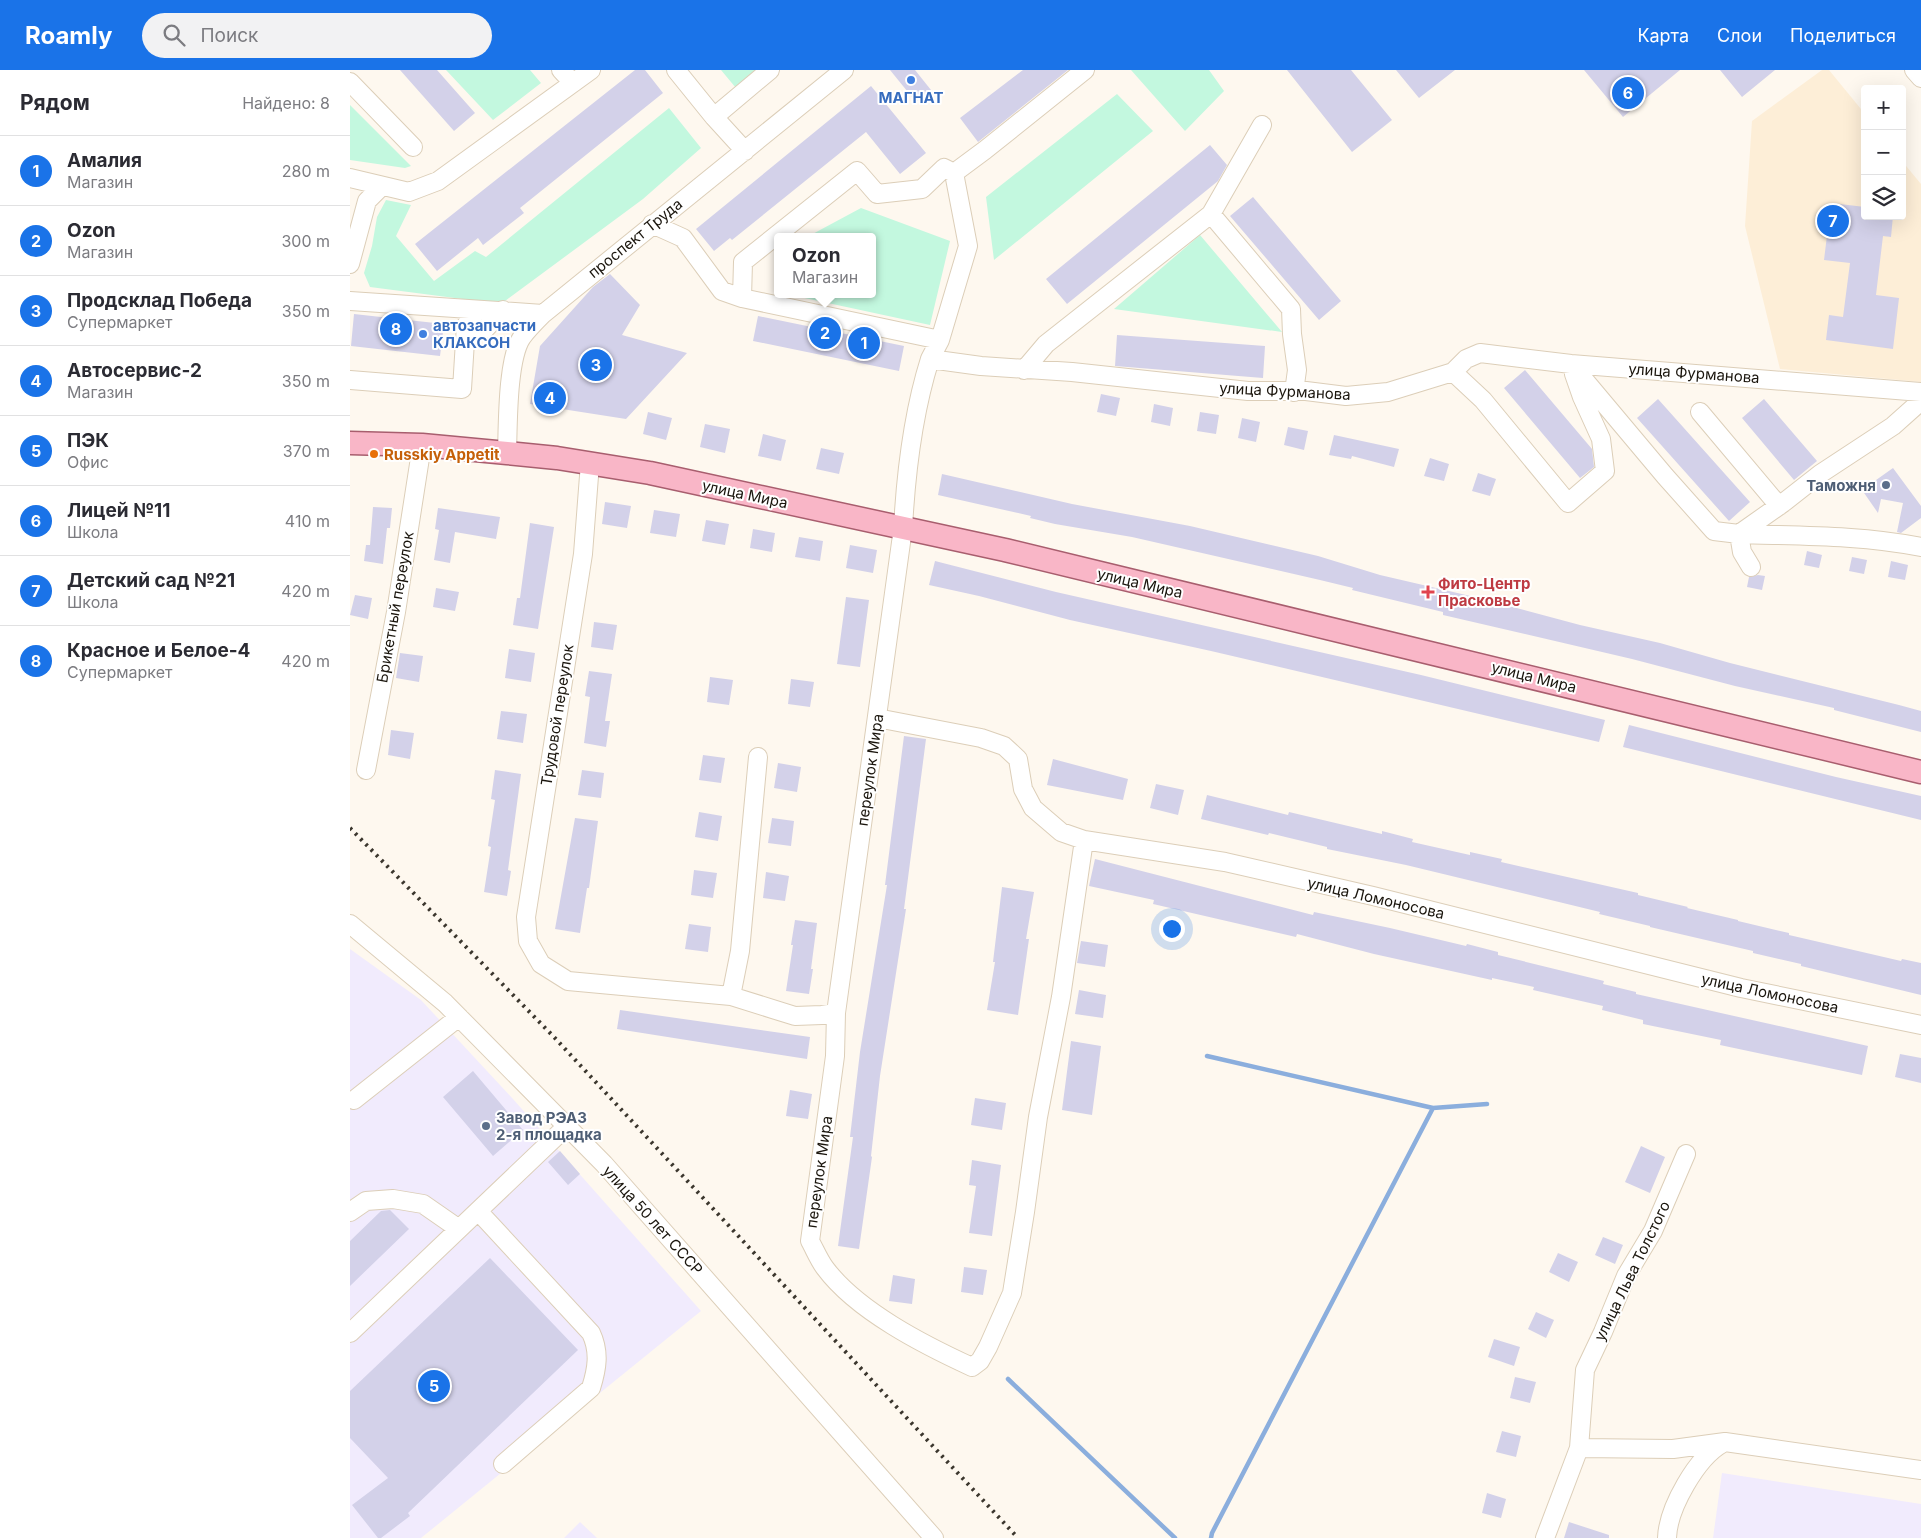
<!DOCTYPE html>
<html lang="ru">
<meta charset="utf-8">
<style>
body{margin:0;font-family:Inter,sans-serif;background:#f2f2f3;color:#2b2b33}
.controls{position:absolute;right:15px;top:15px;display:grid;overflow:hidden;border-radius:5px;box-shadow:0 5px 20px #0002}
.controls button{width:45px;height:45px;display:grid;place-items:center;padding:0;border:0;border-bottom:1px solid #e1e1e2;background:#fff;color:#2b2b33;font:25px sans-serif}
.you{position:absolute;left:821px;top:858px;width:18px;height:18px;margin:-12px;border:4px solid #fff;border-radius:50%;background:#1a73e8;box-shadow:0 0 0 8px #1a73e833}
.badge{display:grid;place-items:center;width:32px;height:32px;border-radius:50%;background:#1a73e8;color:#fff;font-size:16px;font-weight:700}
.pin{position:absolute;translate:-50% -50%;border:2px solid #fff;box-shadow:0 1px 5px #0006}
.popup{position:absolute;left:424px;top:163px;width:102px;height:65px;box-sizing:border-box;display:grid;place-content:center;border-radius:5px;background:#fff;filter:drop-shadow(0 1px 4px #0005);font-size:16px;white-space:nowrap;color:#7c7c81}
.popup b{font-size:19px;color:#2b2b33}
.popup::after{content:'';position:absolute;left:50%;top:100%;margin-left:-10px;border:10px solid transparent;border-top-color:#fff}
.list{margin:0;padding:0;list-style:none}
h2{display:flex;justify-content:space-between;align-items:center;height:65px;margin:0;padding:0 20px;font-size:21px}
h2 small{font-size:16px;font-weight:400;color:#7c7c81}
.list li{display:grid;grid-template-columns:32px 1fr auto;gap:15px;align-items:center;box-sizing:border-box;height:70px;padding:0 20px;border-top:1px solid #e1e1e2}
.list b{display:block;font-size:19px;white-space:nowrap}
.list p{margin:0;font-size:16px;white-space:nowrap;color:#7c7c81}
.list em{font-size:16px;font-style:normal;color:#7c7c81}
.icon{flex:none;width:28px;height:28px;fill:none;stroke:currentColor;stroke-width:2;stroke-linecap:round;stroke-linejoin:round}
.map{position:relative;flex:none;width:1571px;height:1468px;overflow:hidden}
header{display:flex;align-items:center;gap:30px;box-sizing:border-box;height:70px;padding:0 25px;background:#1a73e8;color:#fff}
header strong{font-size:24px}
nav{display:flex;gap:28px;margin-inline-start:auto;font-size:18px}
.search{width:350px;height:45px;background:#f2f2f3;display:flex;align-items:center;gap:12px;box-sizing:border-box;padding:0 18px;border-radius:28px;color:#7c7c81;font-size:19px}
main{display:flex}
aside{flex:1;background:#fff}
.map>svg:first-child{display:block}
</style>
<header>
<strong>Roamly</strong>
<div class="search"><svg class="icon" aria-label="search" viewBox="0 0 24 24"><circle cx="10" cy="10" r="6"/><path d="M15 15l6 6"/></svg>Поиск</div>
<nav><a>Карта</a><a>Слои</a><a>Поделиться</a></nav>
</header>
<main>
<aside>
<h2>Рядом<small>Найдено: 8</small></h2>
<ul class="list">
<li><span class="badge">1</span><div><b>Амалия</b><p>Магазин</p></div><em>280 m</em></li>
<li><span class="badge">2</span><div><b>Ozon</b><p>Магазин</p></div><em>300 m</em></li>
<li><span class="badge">3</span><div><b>Продсклад Победа</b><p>Супермаркет</p></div><em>350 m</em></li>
<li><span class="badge">4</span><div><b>Автосервис-2</b><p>Магазин</p></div><em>350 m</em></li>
<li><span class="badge">5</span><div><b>ПЭК</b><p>Офис</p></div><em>370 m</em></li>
<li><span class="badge">6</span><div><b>Лицей №11</b><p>Школа</p></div><em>410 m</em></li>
<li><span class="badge">7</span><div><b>Детский сад №21</b><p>Школа</p></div><em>420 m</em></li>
<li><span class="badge">8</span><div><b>Красное и Белое-4</b><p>Супермаркет</p></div><em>420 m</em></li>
</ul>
</aside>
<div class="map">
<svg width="1571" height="1468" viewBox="0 0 1571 1468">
<rect width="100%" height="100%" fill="#fef8ef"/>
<path fill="#f1ebfd" d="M0 879 71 930 163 1029 351 1241 71 1468H0Z
M1372 1403 1571 1434V1468H1363Z
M230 1452 247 1468H214Z"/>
<path fill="#fdeed7" d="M1472 0H1479L1515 44V146H1552V91L1571 114V312L1430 299 1395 156 1402 51Z"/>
<path fill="#c3f8df" d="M96 0H180L191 13 143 50Z
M371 0H408L386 18Z
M781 0H859L874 21 835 61Z
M767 24 803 61 644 190 636 127Z
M0 35 61 96 55 98 0 90Z
M319 38 351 78 293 129 151 234 20 217 14 203 22 176 27 147 36 130 61 135 46 166 84 211 125 181 136 187Z
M511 138 600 171 580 255 436 224H522V167H457Z
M850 165 932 262 764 239Z"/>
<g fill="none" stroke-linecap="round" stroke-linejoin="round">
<path stroke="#8baedd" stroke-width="4.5" d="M857 986 1083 1038 1137 1034
M658 1309 825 1468
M861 1468 862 1463 1083 1038"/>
</g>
<path fill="#d3d1e9" d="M50 0H87L125 43 104 61Z
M285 0H295L313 23 170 138 174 143 133 175 128 168 87 201 65 174Z
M540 0H565L581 20 566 32Z
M673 0H718L628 72 610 48Z
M937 0H1001L1042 50 1002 82Z
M1046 0H1105L1069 28Z
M1234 0H1330L1273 47Z
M1370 0H1425L1392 27Z
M521 16 576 83 550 104 516 62 382 170 380 168 364 181 346 159Z
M860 75 877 95 868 111 717 234 696 209Z
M903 127 991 231 969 250 880 146Z
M1481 133 1515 137V146H1543L1541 167 1533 166 1526 225 1549 228 1543 279 1476 270 1479 245 1493 247 1500 193 1474 190Z
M260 204 290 235 272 265 337 283 276 349 180 334 190 276 243 217Z
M4 244 94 254 90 286 1 276Z
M408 246 554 276 549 301 403 271Z
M767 265 915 276 913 308 765 296Z
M1175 300 1242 379 1244 397 1230 408 1154 318Z
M751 324 770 328 766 346 747 342Z
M1308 329 1400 432 1379 451 1287 348Z
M1414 329 1467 391 1444 410 1392 348Z
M804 334 823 338 820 356 801 352Z
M298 342 322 348 316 370 293 364Z
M850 342 869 345 866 364 847 361Z
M892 348 910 352 906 372 888 368Z
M355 354 380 359 375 383 350 377Z
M938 357 958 361 954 380 934 375Z
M413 364 436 370 431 391 408 386Z
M984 365 1049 379 1044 397 1002 386 1001 389 979 385Z
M471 378 494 383 489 404 466 399Z
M1080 388 1099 394 1094 411 1074 406Z
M1543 398 1571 436V448L1551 463 1547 462 1553 433 1531 429 1528 443 1512 420Z
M1128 403 1146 409 1140 426 1122 421Z
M592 404 722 434 840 456 968 486 1030 505 1159 535V536L1230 555 1310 573 1380 593 1549 635 1571 641V662L1484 640V638L1385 616 1282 589 1093 545V542L1002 520 1003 518 970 510 782 467 705 454 680 448 681 446 588 425Z
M255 432 281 436 277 458 252 454Z
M23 437 42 438 40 458H37L33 494 14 491 16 475H20Z
M88 438 150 447 146 469 105 462 100 493 84 490 89 460 85 459Z
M304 440 330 444 326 467 300 463Z
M356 450 379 454 375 475 352 471Z
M180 453 204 457 188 559 163 555 167 528H170Z
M403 459 425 463 422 482 400 478Z
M449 467 473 471 470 491 445 487Z
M500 475 527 480 523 503 496 498Z
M1457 481 1472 485 1469 498 1454 495Z
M1502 487 1517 490 1514 504 1499 501Z
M585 491 706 522 1071 605 1255 650 1249 672 861 581 720 550 629 526 579 515Z
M1541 491 1558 495 1555 510 1538 507Z
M1408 505 1415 506 1412 520 1397 517 1399 507Z
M86 518 109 522 105 541 83 537Z
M5 525 22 528 18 549 0 545Z
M496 527 519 530 510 597 487 594Z
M244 552 267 555 263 580 241 577Z
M159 579 185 583 181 612 155 608Z
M50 583 73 586 69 612 46 608Z
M239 601 262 604 255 651H260L256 677 234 673 240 627 235 626Z
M360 607 383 610 379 635 357 632Z
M441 609 464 612 460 637 438 634Z
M151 641 177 644 173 673 147 669Z
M1279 655 1486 707 1571 726V750L1273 677Z
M41 660 64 663 60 689 38 685Z
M554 666 576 669 554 839H556L530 1006 521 1086 522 1087 509 1179 488 1176 503 1067H500L510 982 537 815H535Z
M353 685 375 688 371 713 349 710Z
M703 689 778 709 773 730 697 715Z
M428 693 451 697 447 722 424 718Z
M145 700 171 704 158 800 161 801 157 826 134 822 141 777 138 776 145 730 141 729Z
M232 700 254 703 251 728 228 725Z
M806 714 834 720 828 745 800 738Z
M857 725 938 745 939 742 1032 764V761L1063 769 1062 772 1120 785V782L1152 789 1151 792 1288 823V825L1338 837 1337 838 1388 850V851L1439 863V865L1551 891 1552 889 1571 893V925L1451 896V894L1403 883V881L1300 857V856L1249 844 1250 842 1056 795 977 779V777L919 763 918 765 851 749Z
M349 742 372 746 368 771 345 767Z
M225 748 248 751 239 818H237L230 863 205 859Z
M422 748 444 751 441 776 418 773Z
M745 789 963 845 964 842 1040 858 1116 876 1117 874 1148 882V885L1254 911 1253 914 1286 922V924L1518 976 1512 1005 1370 975 1371 970 1293 954V950L1252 940 1253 936 1183 920 1184 917 1142 908V910L1024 884 947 864 946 867 803 834 804 830 739 816Z
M344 800 367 803 363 828 341 825Z
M416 802 439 806 435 831 413 828Z
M652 817 684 822 676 869H679L668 945 637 940 645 892H643Z
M445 850 467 853 461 899H463L459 924 436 921 443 875H441Z
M339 854 361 857 358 882 335 879Z
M731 871 758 875 755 897 727 893Z
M729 920 756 925 753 948 725 944Z
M270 940 460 967 457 989 267 959Z
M721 971 751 976 742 1045 712 1040Z
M1550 984 1571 988V1013L1545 1007Z
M123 1001 173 1060 143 1086 93 1027Z
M440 1020 462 1024 458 1049 436 1046Z
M625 1028 656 1033 652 1060 621 1055Z
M1291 1076 1315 1087 1300 1123 1275 1112Z
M210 1081 230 1104 218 1115 198 1092Z
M622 1090 651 1095 642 1166 619 1163 626 1116 619 1115Z
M40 1140 59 1159 0 1216V1171L31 1141Z
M1253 1167 1273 1175 1265 1194 1245 1185Z
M1208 1183 1228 1192 1219 1212 1199 1202Z
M140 1188 228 1280 58 1443 60 1446 31 1468H28L2 1435 38 1408 0 1368V1321Z
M614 1197 637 1200 633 1225 611 1222Z
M543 1205 565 1209 562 1234 539 1231Z
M1186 1242 1204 1250 1196 1268 1178 1259Z
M1144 1269 1170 1277 1164 1296 1138 1287Z
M1165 1307 1186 1312 1180 1333 1160 1328Z
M1152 1361 1171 1366 1166 1387 1146 1382Z
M1137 1423 1156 1429 1151 1448 1132 1443Z
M1219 1452 1259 1465V1468H1214Z"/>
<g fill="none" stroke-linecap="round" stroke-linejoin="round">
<g stroke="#dcceb8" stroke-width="20">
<path id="minor" d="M211 0 223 13
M326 0 364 47 395 81
M1564 0 1571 8
M0 12 63 77
M364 47 420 0
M0 108 59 122 88 111 241 0
M861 144 912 55
M302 154 333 168 372 221 392 228 393 192 507 101 527 124 572 119 594 98 604 103
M0 194 17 131 32 116
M392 228 590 270
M0 231 193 244
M580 289 590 270 618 176 604 103 635 80 735 0
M1221 294 1315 406 1364 461 1389 464 1433 433 1470 404 1543 356 1571 331
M674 300 696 274 861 144 941 239 942 264 947 300 944 322
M1103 302 1133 330 1218 433 1255 401 1251 369 1232 327 1224 304
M0 310 112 319 116 255 135 259 153 240
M1350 342 1429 436
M157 383C158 355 157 289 172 267 178 259 186 251 193 244L494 0
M240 393 233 484 176 847 178 871 191 894 218 911 381 926 445 946 472 945 486 943
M1401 497 1392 482 1389 464C1449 466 1511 465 1571 477
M527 648 631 668 654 676 668 689 673 719 683 738 711 762 734 770 875 792 1023 826 1391 918 1571 955
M16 700 46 542 72 375
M734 770 711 927 688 1047 675 1142 662 1223 638 1277 630 1291 622 1297C574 1275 507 1241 475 1198 469 1190 465 1180 460 1171L485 986 486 943 553 458C556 401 563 343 580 289L631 296 722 302 898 321H956L996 326 1038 322 1103 302 1116 289 1130 283 1221 294 1571 322
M0 854 95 933 254 1094 584 1468
M381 926 390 881 408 687
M4 1030 109 947
M128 1141 241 1263C250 1282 247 1299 241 1318L153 1394
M0 1142 16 1131 43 1129 73 1134 109 1159
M0 1263 217 1056
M1229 1378 1323 1379 1375 1372 1571 1400
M1195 1468 1229 1378 1235 1300 1253 1262 1276 1206 1303 1161 1336 1084
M1317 1468C1318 1438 1347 1387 1373 1373"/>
</g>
<g stroke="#a85e6e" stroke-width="25">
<path id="major" d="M0 373 72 375 157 383 207 388 300 403 655 480 1571 702"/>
</g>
<use href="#minor" stroke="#fff" stroke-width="18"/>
<use href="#major" stroke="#f9b6c7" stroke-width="22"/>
<path stroke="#3b362d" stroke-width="4" stroke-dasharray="2.5 5" stroke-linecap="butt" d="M0 758 204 967 668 1468"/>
</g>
<g fill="#3f7fe0" stroke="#fff" stroke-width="2">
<circle cx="561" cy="10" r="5"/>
<circle cx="73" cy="264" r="5"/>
</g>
<circle fill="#e8710a" stroke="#fff" stroke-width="2" cx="24" cy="384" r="5"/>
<g fill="#5c6f8a" stroke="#fff" stroke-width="2">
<circle cx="1536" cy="415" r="5"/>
<circle cx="136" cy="1056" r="5"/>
</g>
<path fill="#e0444e" stroke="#fff" stroke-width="2" d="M1075.5 514.5h5v5h5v5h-5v5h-5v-5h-5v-5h5z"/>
<g text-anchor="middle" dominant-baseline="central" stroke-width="4" stroke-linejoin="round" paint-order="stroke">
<g font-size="15" font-weight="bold" fill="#366cbe" stroke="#fff">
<text x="561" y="27">МАГНАТ</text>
<text x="83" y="255" text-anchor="start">автозапчасти<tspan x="83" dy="17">КЛАКСОН</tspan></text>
</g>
<g font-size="15" fill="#1a150d" stroke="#fff">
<text transform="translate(285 168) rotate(-39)">проспект Труда</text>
<text transform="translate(1344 303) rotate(4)">улица Фурманова</text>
<text transform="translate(935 321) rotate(3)">улица Фурманова</text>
<text transform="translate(395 424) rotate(12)">улица Мира</text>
<text transform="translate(790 513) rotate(13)">улица Мира</text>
<text transform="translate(45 537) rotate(-80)">Брикетный переулок</text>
<text transform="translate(1184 607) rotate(14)">улица Мира</text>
<text transform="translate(207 645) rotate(-81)">Трудовой переулок</text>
<text transform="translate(520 700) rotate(-82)">переулок Мира</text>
<text transform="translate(1026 828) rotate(13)">улица Ломоносова</text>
<text transform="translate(1420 923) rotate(12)">улица Ломоносова</text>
<text transform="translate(469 1102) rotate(-82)">переулок Мира</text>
<text transform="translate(303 1150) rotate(48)">улица 50 лет СССР</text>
<text transform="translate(1282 1201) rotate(-64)">улица Льва Толстого</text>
</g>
<g font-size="15" font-weight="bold" fill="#c56008" stroke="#fff" text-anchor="start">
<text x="34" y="384">Russkiy Appetit</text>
</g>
<g font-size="15" font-weight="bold" fill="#4e5e75" stroke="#fff" text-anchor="end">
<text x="1526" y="415">Таможня</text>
<text x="146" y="1047" text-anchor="start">Завод РЭАЗ<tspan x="146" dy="17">2-я площадка</tspan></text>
</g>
<g font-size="15" font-weight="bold" fill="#be3a42" stroke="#fff" text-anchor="start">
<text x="1088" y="513">Фито-Центр<tspan x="1088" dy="17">Прасковье</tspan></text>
</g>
</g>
</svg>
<div class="controls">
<button>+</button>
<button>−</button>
<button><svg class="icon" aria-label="layers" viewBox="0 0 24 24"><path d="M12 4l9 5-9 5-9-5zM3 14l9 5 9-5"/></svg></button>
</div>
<div class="you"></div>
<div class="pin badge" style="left:514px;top:273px">1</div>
<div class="pin badge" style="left:475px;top:263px">2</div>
<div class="popup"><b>Ozon</b>Магазин</div>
<div class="pin badge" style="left:246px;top:295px">3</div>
<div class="pin badge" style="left:200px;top:328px">4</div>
<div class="pin badge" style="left:84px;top:1316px">5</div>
<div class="pin badge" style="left:1278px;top:23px">6</div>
<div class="pin badge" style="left:1483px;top:151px">7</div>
<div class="pin badge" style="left:46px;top:259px">8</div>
</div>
</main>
